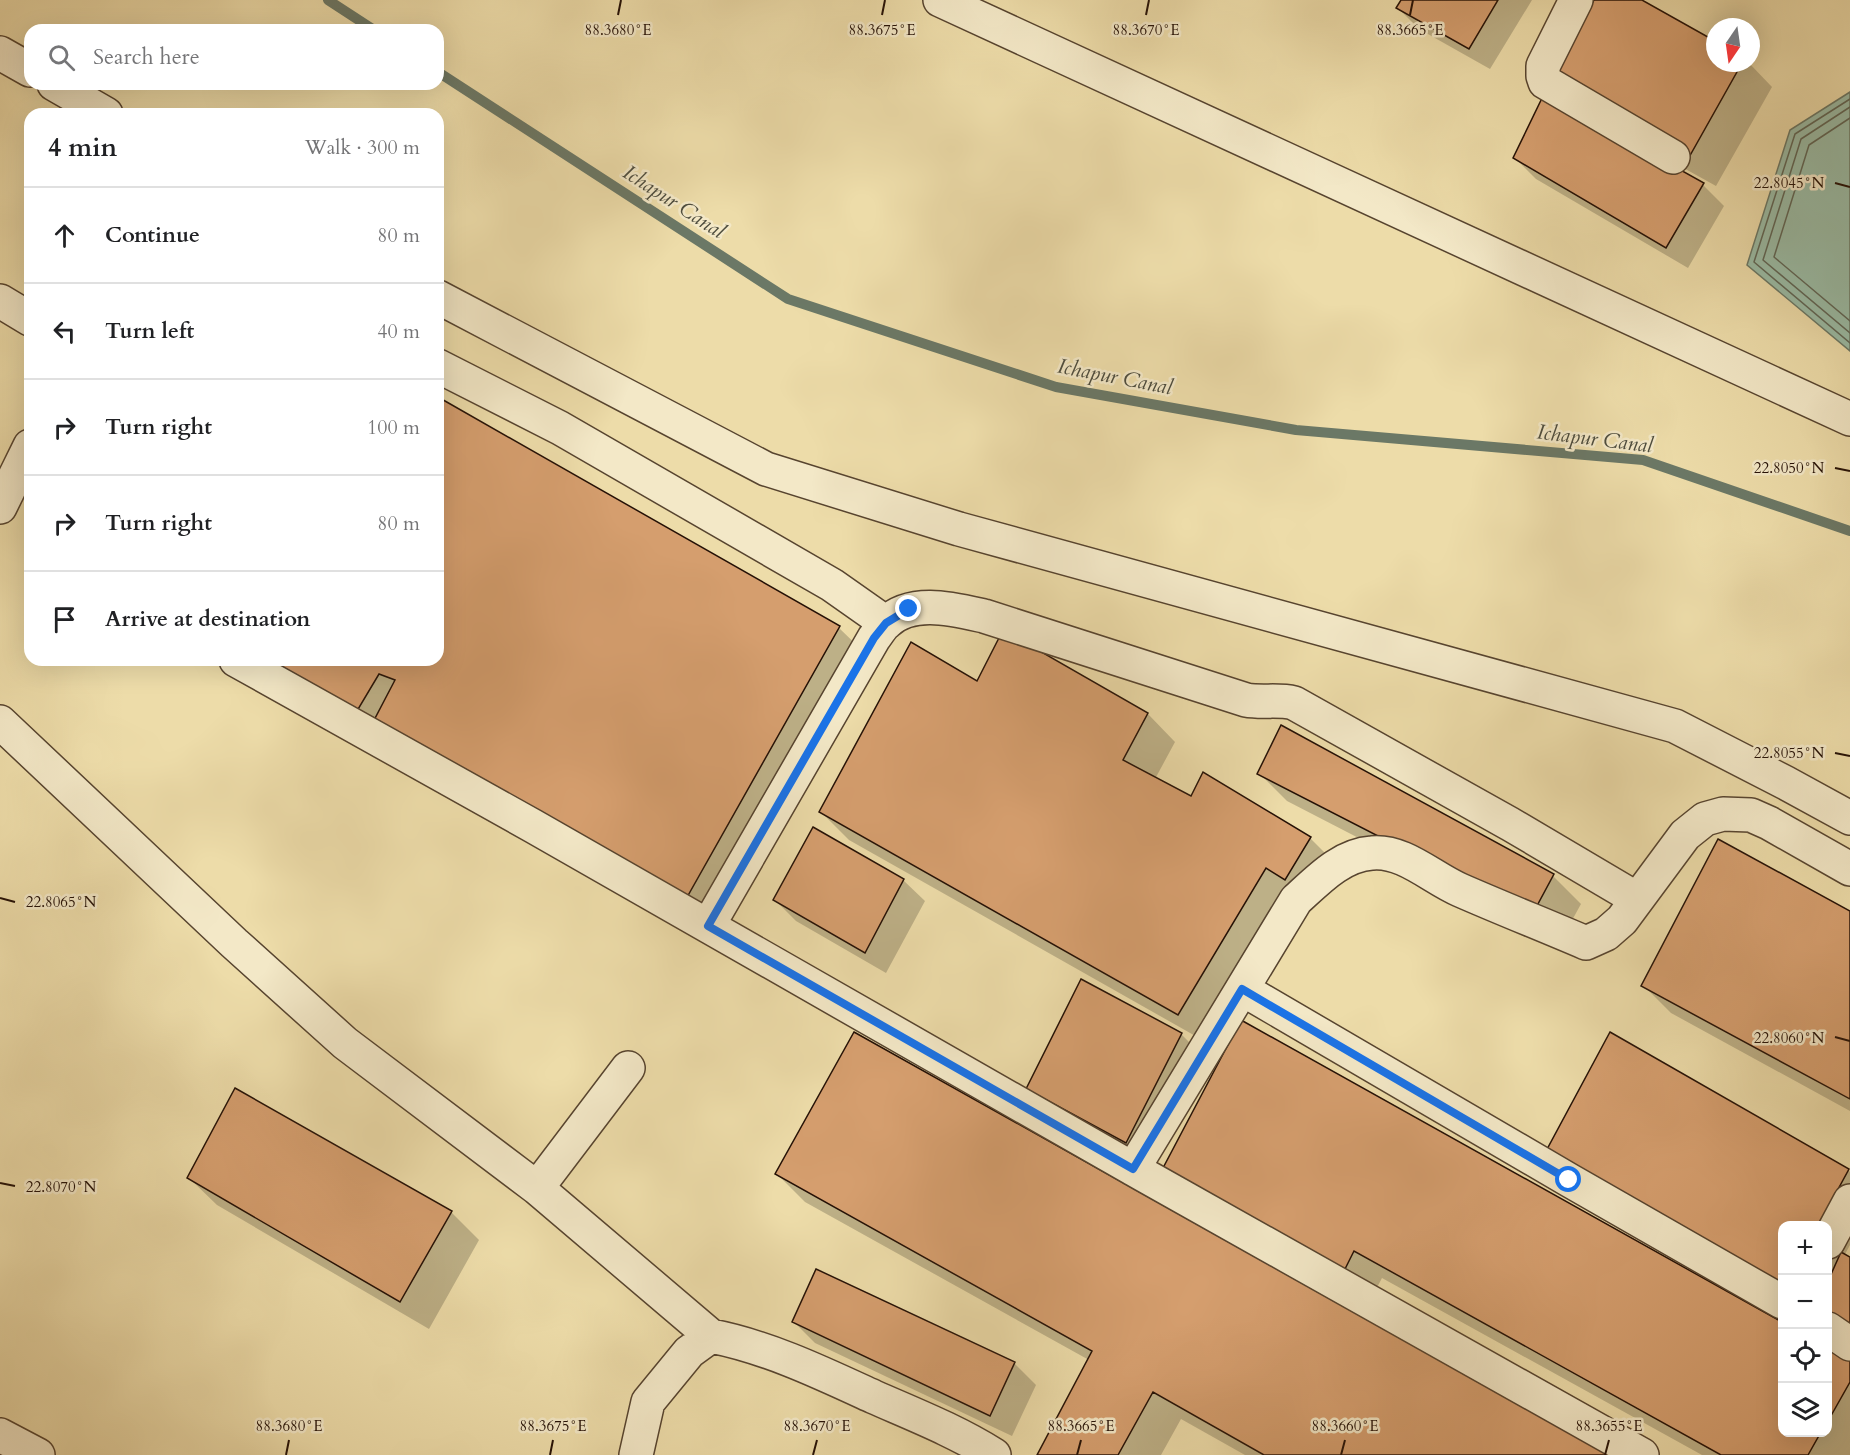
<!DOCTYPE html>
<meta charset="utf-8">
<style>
body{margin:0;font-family:Cardo,serif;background:#f6f6f6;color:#202124}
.controls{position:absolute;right:18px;bottom:18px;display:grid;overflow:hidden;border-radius:12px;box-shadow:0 6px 24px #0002}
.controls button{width:54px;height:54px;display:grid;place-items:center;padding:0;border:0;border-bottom:2px solid #e0e0e0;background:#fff;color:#202124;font:30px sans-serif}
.compass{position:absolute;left:1706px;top:18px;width:54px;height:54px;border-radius:50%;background:#fff;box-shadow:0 6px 24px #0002;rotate:193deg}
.stop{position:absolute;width:18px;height:18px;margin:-14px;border:4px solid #1a73e8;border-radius:50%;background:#fff}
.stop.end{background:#1a73e8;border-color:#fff;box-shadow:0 2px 6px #0008}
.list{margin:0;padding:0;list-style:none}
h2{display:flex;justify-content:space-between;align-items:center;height:78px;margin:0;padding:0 24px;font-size:26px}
h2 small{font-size:20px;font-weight:400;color:#757577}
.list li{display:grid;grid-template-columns:39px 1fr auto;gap:18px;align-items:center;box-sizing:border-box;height:96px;padding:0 24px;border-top:2px solid #e0e0e0}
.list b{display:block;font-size:22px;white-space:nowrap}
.list em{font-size:20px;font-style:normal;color:#757577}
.icon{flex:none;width:33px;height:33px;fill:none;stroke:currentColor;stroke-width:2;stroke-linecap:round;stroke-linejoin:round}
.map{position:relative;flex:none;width:1850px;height:1455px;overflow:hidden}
.search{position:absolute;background:#fff;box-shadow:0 6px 24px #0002;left:24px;top:24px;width:420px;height:66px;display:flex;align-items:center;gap:15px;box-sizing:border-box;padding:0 21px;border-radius:18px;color:#757577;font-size:22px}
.panel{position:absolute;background:#fff;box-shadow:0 6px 24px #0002;left:24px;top:108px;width:420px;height:558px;border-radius:18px}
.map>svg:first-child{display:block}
</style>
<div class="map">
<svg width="1850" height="1455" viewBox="0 0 1850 1455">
<rect width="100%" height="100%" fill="#eddca9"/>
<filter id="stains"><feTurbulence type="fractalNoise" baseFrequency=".00333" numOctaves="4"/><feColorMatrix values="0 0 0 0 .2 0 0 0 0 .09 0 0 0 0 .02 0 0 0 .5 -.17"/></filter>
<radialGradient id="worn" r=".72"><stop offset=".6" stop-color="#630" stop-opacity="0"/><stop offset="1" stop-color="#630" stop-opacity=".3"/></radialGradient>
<path fill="#9abca6" stroke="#6b7866" stroke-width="1.5" d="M1850 92V351L1747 265 1790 130Z"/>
<path fill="#0003" d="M1402 0H1532L1490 69 1419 29 1398 8Z
M1596 0H1639L1715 42V63H1749L1772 87 1716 186 1581 111Z
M1514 157 1703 185 1724 206 1688 268 1536 179Z
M438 399 839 628 867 655 714 926 234 660H438Z
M1004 632 1148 714 1175 742 1155 779 1192 799 1310 838 1338 866 1314 906 1295 895 1206 1042 849 840 821 812 977 684Z
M1282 727 1553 876 1581 904 1560 942 1287 801 1259 773Z
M903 880 925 901 886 973 796 921 775 900Z
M1850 913V1111L1671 1013 1643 985Z
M1242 1022 1782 1323V1432H1828V1348L1850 1361V1455H1702L1382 1278 1372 1297 1193 1196Z
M1181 1034 1202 1055 1147 1163 1049 1109 1028 1088Z
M1848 1170 1850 1172V1245L1844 1256 1850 1259 1828 1322V1226H1782V1295L1575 1180Z
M777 1174 1606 1455H1245L1181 1419 1161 1455H1038L1089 1360 805 1202Z
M189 1178 451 1212 479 1240 429 1329 217 1205Z
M817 1271 1015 1364 1036 1385 1012 1436 815 1343 794 1322Z"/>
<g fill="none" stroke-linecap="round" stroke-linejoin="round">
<path stroke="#606656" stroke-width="1.5" d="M1850 99 1795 134 1754 262 1850 343
M1850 107 1801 139 1763 260 1850 333
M1850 118 1809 145 1774 257 1850 321"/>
<path stroke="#6b7866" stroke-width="10" d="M328 0 374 30
M438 72 788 299 1056 387 1296 430 1643 460 1850 531"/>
</g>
<path fill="#d59e6e" stroke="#251106" stroke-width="1.5" d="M1401 0H1498L1469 49 1396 8Z
M1594 0H1642L1715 41V63H1742L1688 159 1551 83Z
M1544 94 1704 183 1666 248 1513 158Z
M438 397 840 626 686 899 371 726 395 680 379 674 354 716 254 660H438Z
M1003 630 1148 713 1123 760 1191 796 1203 772 1311 837 1285 880 1266 868 1178 1015 819 812 911 642 977 681Z
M1281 725 1554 874 1532 915 1257 774Z
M813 827 904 879 865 953 773 900Z
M1718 839 1850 911V1099L1641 986Z
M1081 979 1182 1033 1126 1143 1026 1089Z
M1241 1020 1782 1322V1432H1821L1808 1455H1721L1354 1251 1344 1271 1163 1168Z
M854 1032 1609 1455H1264L1153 1392 1118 1455H1037L1092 1351 775 1174Z
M1610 1032 1849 1169 1818 1226H1782V1284L1545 1153Z
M235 1088 452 1211 400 1302 187 1178Z
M1841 1252 1850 1257V1332L1828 1318V1281Z
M816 1269 1015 1362 990 1416 792 1322Z
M1828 1347 1850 1359V1382L1828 1421Z"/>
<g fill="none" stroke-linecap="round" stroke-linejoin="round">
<g stroke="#57442f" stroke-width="36">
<path id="minor" d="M940 0 1850 419
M1576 0 1543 66V76L1545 82 1673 157
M0 53 30 70
M54 84 106 114
M438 297 766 469 959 529 1675 726 1786 783 1850 818
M0 301 30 319
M438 366 560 428 832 585 886 623
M0 507 30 446
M236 660 533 826 1142 1174 1642 1455
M0 722 234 943 345 1043 537 1188 711 1336
M708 926 874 638C878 633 881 627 886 623 911 598 953 609 984 616L1246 700C1262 703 1278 699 1294 703L1510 824 1637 899
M1242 989 1569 1180 1782 1302
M1133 1169 1296 900C1318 880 1341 855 1372 853 1404 850 1432 878 1460 890 1501 908 1544 925 1586 943L1606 934 1622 920 1685 835 1705 819 1723 814 1751 815 1769 823 1850 869
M537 1188 628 1068
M1828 1242 1850 1201
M1828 1329 1850 1344
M0 1435 38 1455
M636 1455 648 1402 689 1352 711 1336C768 1347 822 1373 874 1397 915 1415 956 1431 994 1455"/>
</g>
<use href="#minor" stroke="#f3e8c7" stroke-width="33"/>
</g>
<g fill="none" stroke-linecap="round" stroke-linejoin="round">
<path stroke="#1a73e8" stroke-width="8" d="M909 609 886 623 874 638 708 926 1133 1169 1242 989 1569 1180"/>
</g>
<path fill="none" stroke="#251106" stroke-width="2" d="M618 15 621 0M882 15 885 0M1146 15 1149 0M1410 15 1413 0M1835 183 1850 187M1835 468 1850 471M1835 753 1850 756M0 898 15 902M1835 1037 1850 1041M0 1183 15 1186M286 1455 289 1440M550 1455 553 1440M813 1455 817 1440M1077 1455 1081 1440M1341 1455 1345 1440M1605 1455 1609 1440"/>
<g text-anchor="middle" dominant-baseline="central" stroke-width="5" stroke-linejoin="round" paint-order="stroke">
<g font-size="21" font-style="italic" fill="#4e4d3e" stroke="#f3e8c7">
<text transform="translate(674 202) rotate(33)">Ichapur Canal</text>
<text transform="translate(1115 377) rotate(11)">Ichapur Canal</text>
<text transform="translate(1595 439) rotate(7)">Ichapur Canal</text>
</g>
</g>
<g font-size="15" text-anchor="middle" fill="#251106" stroke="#f3e8c7" stroke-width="5" stroke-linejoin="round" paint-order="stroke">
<text x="618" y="35">88.3680°E</text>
<text x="882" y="35">88.3675°E</text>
<text x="1146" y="35">88.3670°E</text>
<text x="1410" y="35">88.3665°E</text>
<text x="1789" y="188">22.8045°N</text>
<text x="1789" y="473">22.8050°N</text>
<text x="1789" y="758">22.8055°N</text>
<text x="61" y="907">22.8065°N</text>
<text x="1789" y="1043">22.8060°N</text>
<text x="61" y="1192">22.8070°N</text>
<text x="289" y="1431">88.3680°E</text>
<text x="553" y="1431">88.3675°E</text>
<text x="817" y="1431">88.3670°E</text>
<text x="1081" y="1431">88.3665°E</text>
<text x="1345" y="1431">88.3660°E</text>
<text x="1609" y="1431">88.3655°E</text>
</g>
<rect width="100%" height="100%" filter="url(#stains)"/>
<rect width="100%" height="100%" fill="url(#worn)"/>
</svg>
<div class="controls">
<button>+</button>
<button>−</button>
<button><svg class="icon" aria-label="locate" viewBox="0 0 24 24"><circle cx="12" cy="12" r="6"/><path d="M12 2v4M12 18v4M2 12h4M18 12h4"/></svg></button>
<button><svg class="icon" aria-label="layers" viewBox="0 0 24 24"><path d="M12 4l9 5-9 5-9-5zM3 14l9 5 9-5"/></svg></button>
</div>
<svg class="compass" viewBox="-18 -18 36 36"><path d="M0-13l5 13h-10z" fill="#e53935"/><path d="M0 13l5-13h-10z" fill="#757577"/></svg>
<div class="stop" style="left:1569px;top:1180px"></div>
<div class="stop end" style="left:909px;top:609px"></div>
<div class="search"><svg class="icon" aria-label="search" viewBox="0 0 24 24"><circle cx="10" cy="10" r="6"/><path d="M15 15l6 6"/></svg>Search here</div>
<section class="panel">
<h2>4 min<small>Walk · 300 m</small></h2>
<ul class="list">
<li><svg class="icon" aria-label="ahead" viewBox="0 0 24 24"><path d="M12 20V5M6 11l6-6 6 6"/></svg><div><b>Continue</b></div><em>80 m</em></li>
<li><svg class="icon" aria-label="left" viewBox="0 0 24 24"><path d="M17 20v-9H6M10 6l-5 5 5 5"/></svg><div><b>Turn left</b></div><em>40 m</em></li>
<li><svg class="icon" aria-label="right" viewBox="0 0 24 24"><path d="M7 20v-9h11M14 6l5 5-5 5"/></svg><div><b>Turn right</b></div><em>100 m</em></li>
<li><svg class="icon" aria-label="right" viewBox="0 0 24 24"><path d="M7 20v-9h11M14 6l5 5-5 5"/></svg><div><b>Turn right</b></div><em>80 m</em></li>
<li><svg class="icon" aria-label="arrive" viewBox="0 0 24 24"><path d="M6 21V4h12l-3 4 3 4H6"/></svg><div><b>Arrive at destination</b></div></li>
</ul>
</section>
</div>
